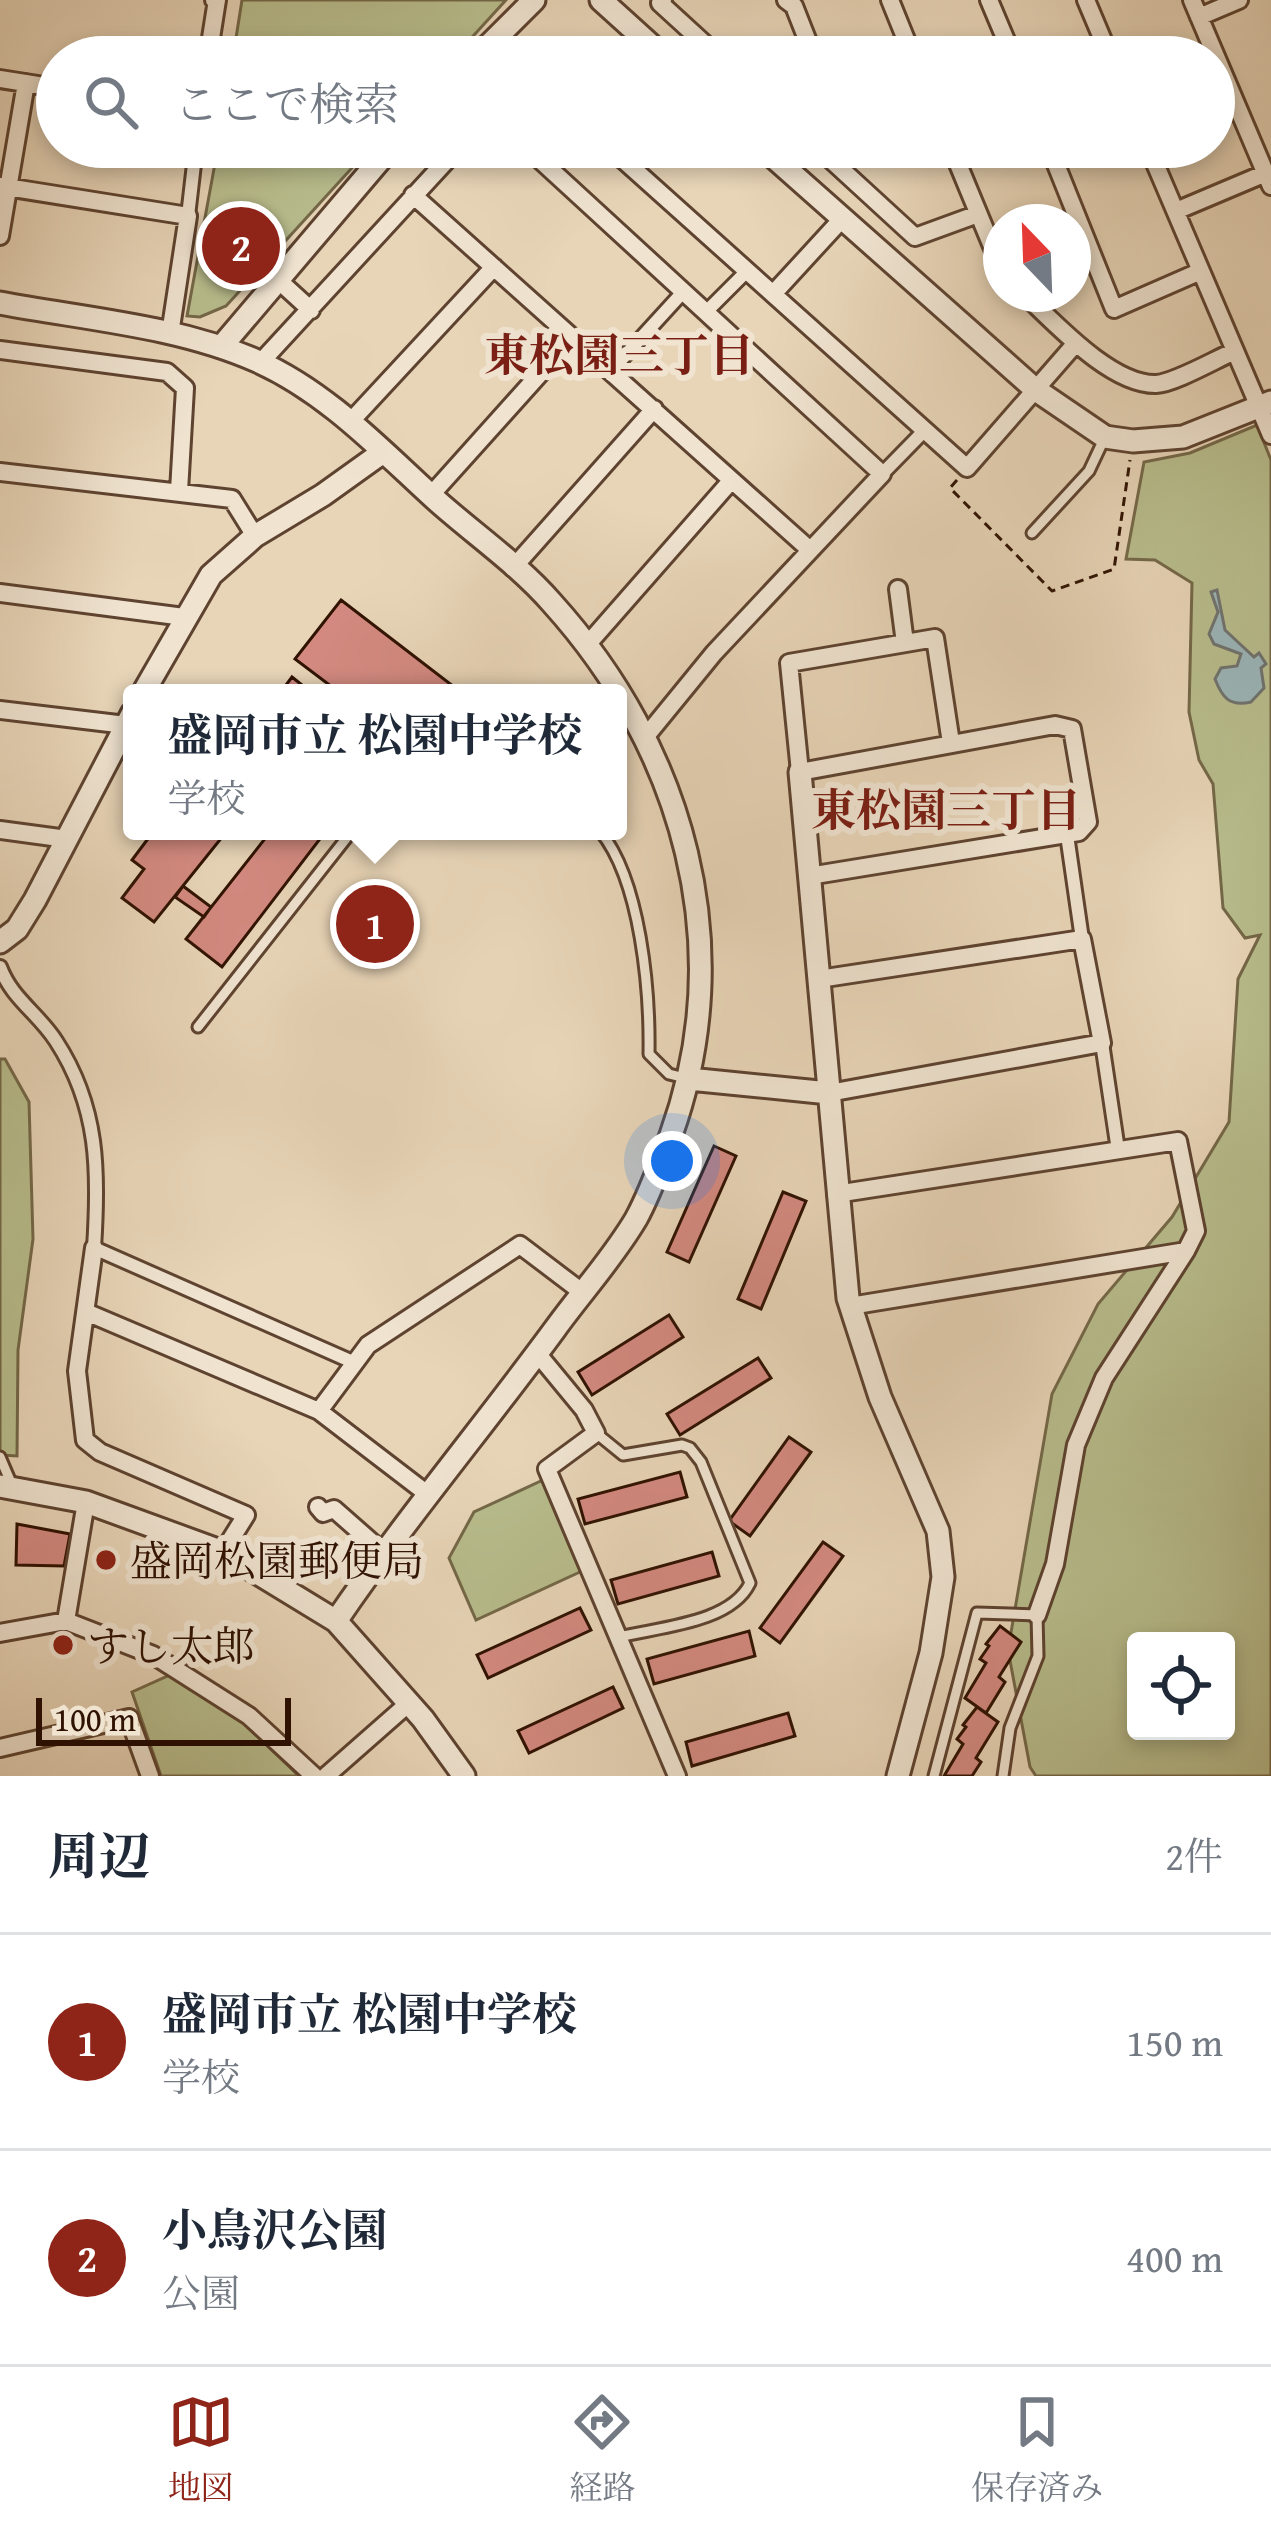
<!DOCTYPE html>
<html lang="ja">
<meta charset="utf-8">
<style>
body{margin:0;font-family:"Gentium Book Plus","Noto Serif JP",serif;background:#f6f6f7;color:#1f2937}
.controls{position:absolute;right:36px;bottom:36px;display:grid;overflow:hidden;border-radius:12px;box-shadow:0 6px 18px #0003}
.controls button{width:108px;height:108px;display:grid;place-items:center;padding:0;border:0;border-bottom:3px solid #e0e1e3;background:#fff;color:#1f2937;font:60px sans-serif}
.compass{position:absolute;left:983px;top:204px;width:108px;height:108px;border-radius:50%;background:#fff;box-shadow:0 6px 18px #0003;rotate:337deg}
.scale{position:absolute;left:36px;bottom:30px;width:255px;box-sizing:border-box;padding-left:12px;border:6px solid #301202;border-top:0;font-size:33px;line-height:42px;white-space:nowrap;color:#301202;-webkit-text-stroke:9px #f0e4d1;paint-order:stroke}
.you{position:absolute;left:672px;top:1161px;width:42px;height:42px;margin:-30px;border:9px solid #fff;border-radius:50%;background:#1a73e8;box-shadow:0 0 0 18px #1a73e833}
.badge{display:grid;place-items:center;width:78px;height:78px;border-radius:50%;background:#8f2418;color:#fff;font-size:39px;font-weight:700}
.pin{position:absolute;translate:-50% -50%;border:6px solid #fff;box-shadow:0 3px 12px #0006}
.popup{position:absolute;left:123px;top:684px;width:504px;height:156px;box-sizing:border-box;display:grid;place-content:center;border-radius:12px;background:#fff;filter:drop-shadow(0 3px 9px #0005);font-size:39px;white-space:nowrap;color:#747a83}
.popup b{font-size:45px;color:#1f2937}
.popup::after{content:'';position:absolute;left:50%;top:100%;margin-left:-24px;border:24px solid transparent;border-top-color:#fff}
.list{margin:0;padding:0;list-style:none}
h2{display:flex;justify-content:space-between;align-items:center;height:156px;margin:0;padding:0 48px;font-size:51px}
h2 small{font-size:39px;font-weight:400;color:#747a83}
.list li{display:grid;grid-template-columns:78px 1fr auto;gap:36px;align-items:center;box-sizing:border-box;height:216px;padding:0 48px;border-top:3px solid #e0e1e3}
.list b{display:block;font-size:45px;white-space:nowrap}
.list p{margin:0;font-size:39px;white-space:nowrap;color:#747a83}
.list em{font-size:39px;font-style:normal;color:#747a83}
.icon{flex:none;width:66px;height:66px;fill:none;stroke:currentColor;stroke-width:2;stroke-linecap:round;stroke-linejoin:round}
.map{position:relative;flex:none;width:1271px;height:1776px;overflow:hidden}
.search{position:absolute;background:#fff;box-shadow:0 6px 18px #0003;left:36px;right:36px;top:36px;height:132px;display:flex;align-items:center;gap:30px;box-sizing:border-box;padding:0 42px;border-radius:66px;color:#747a83;font-size:45px}
.sheet{height:588px;background:#fff}
nav{display:flex;justify-content:space-around;align-items:center;box-sizing:border-box;height:168px;border-top:3px solid #e0e1e3;background:#fff;font-size:33px;color:#747a83}
nav a{display:grid;justify-items:center;gap:6px}
nav .on{color:#8f2418}
.map>svg:first-child{display:block}
</style>
<div class="map">
<svg width="1271" height="1776" viewBox="0 0 1271 1776">
<rect width="100%" height="100%" fill="#e8d5b8"/>
<filter id="stains"><feTurbulence type="fractalNoise" baseFrequency=".00167" numOctaves="4"/><feColorMatrix values="0 0 0 0 .2 0 0 0 0 .09 0 0 0 0 .02 0 0 0 .5 -.17"/></filter>
<radialGradient id="worn" r=".72"><stop offset=".6" stop-color="#630" stop-opacity="0"/><stop offset="1" stop-color="#630" stop-opacity=".3"/></radialGradient>
<path fill="#b8bd8d" stroke="#746848" stroke-width="3" fill-rule="evenodd" d="M242 0H506L454 57H233Z
M218 147H371L226 306 200 317 187 316Z
M1257 425 1271 460V1776H1036L1030 1767 1008 1650 1052 1394 1098 1304 1172 1217 1229 1122 1238 979 1260 935 1245 938 1223 908 1213 784 1199 760 1189 712 1192 583 1155 560 1126 559 1144 462 1190 453ZM1136 1641H1226V1731H1136Z
M0 1059H5L29 1102 33 1239 18 1350 17 1456 0 1455Z
M543 1480 582 1571 476 1620 449 1558 474 1512Z
M170 1675 231 1711 299 1776H161L132 1692Z"/>
<path fill="#9bb6b9" stroke="#707470" stroke-width="3" d="M1217 590 1225 630 1254 657 1259 653 1266 664 1261 668 1264 688 1251 702C1229 707 1222 697 1215 679L1221 668 1237 666 1241 654 1214 644 1209 634 1218 612 1211 592Z"/>
<path fill="#d48a81" stroke="#301202" stroke-width="3" d="M341 600 462 693H340L295 659Z
M292 677 312 693H280Z
M162 831H227L154 922 122 898 144 869 132 860 153 832 158 836Z
M271 831H326L222 967 186 939Z
M183 886 211 907 204 917 175 897Z
M714 1146 736 1156 689 1262 667 1252Z
M783 1192 806 1201 761 1309 738 1299Z
M669 1315 683 1337 592 1395 578 1372Z
M758 1358 771 1378 680 1435 667 1414Z
M789 1437 811 1452 750 1536 729 1521Z
M680 1472 687 1497 585 1524 578 1499Z
M17 1524 70 1534 64 1566 16 1565Z
M823 1542 843 1556 780 1643 760 1628Z
M712 1552 719 1576 618 1604 611 1580Z
M580 1608 591 1630 488 1678 477 1655Z
M1000 1626 1021 1642 999 1677 1005 1682 986 1713 965 1698 986 1663 980 1659 989 1646 986 1644Z
M749 1631 755 1656 654 1684 647 1659Z
M613 1687 623 1708 529 1753 518 1731Z
M977 1707 998 1722 976 1758 981 1762 972 1776H944L963 1744 957 1739 966 1727 963 1725Z
M788 1713 795 1736 692 1766 686 1742Z"/>
<g fill="none" stroke-linecap="round" stroke-linejoin="round">
<g stroke="#5e4330" stroke-width="15">
<path id="service" d="M1032 533 1089 471 1105 437
M600 831C641 881 650 991 649 1054L669 1074 685 1078
M198 1027 352 831
M596 1433 623 1455 682 1445 690 1448 701 1462 750 1583C731 1623 660 1627 619 1637
M0 1457 12 1485
M934 1776 977 1613 1037 1615 1038 1656 1010 1728 1003 1776"/>
</g>
<g stroke="#5e4330" stroke-width="18">
<path id="pedestrian" d="M188 216 196 147
M706 312 747 271
M610 372 683 292
M882 474 925 430
M1067 835 1082 939
M0 967C12 999 38 1013 56 1041 99 1107 99 1172 94 1248L355 1363
M1102 1043 1118 1150"/>
</g>
<g stroke="#5e4330" stroke-width="22">
<path id="minor" d="M663 0 660 3 719 57
M786 0 794 6 814 57
M890 0 913 57
M989 0 1013 57
M1086 0 1110 57
M1192 0 1271 186
M1199 17 1239 0
M208 57 217 0H214
M1084 57 1106 48
M0 79 57 88
M526 147 882 474 714 653 647 735
M609 147 967 468 1076 343
M817 147 915 237 978 214
M951 147 1001 268
M1049 147 1114 309 1201 271
M1148 147 1271 435
M0 186 188 216 170 334
M413 195 810 550
M1176 211 1266 173
M0 236 26 83
M277 279 311 310
M773 294 841 220
M1024 294C1055 323 1111 385 1156 384 1175 383 1216 359 1235 351
M0 350 167 372 185 388 179 491
M261 362 459 147
M351 421 494 267
M0 472 232 499 255 536
M431 495 572 338
M513 568 654 409
M898 589 905 643
M0 593 184 617
M587 645 730 482
M0 710 126 725
M0 830 67 839
M809 876 1079 832 1088 822 1072 729 1055 725 800 772 789 663 935 638 951 743
M819 979 1082 939 1102 1043 829 1093
M836 1194 1178 1141 1196 1231 1186 1251 850 1306
M94 1248 77 1371 85 1440 100 1452 246 1515 223 1552
M86 1312 319 1411 430 1496
M537 1353 584 1410 596 1433 547 1469 677 1776
M319 1411 368 1345 520 1245 582 1292
M318 1507 323 1513 334 1509 384 1553
M1037 1615 1055 1564 1076 1445 1104 1378 1186 1251
M66 1621 86 1502
M0 1633 66 1621 153 1655 249 1716 314 1776
M0 1748 129 1718 150 1776
M326 1776 409 1703"/>
</g>
<g stroke="#5e4330" stroke-width="27">
<path id="tertiary" d="M601 0 664 57
M477 57 534 0
M762 147 1036 390 1105 437 1133 441 1183 437 1271 402
M0 303C85 319 178 326 257 361 327 392 381 450 436 500 474 534 519 565 552 603 684 749 739 946 671 1135 661 1162 650 1194 636 1219 613 1258 581 1293 555 1329 483 1427 404 1521 336 1621
M221 347 391 147
M143 693 211 575 255 536 323 495 383 452
M800 772 848 1298 880 1397 938 1531 943 1577 931 1653 898 1776
M0 942 17 929 35 900 132 714
M689 1079 829 1093
M0 1486 86 1502 223 1552 336 1621 423 1719 464 1776"/>
</g>
<path stroke="#301202" stroke-width="3" stroke-dasharray="9 6" stroke-linecap="butt" d="M957 480 950 488 1052 591 1114 569 1130 460"/>
<use href="#service" stroke="#f0e4d1" stroke-width="9"/>
<use href="#pedestrian" stroke="#f0e4d1" stroke-width="12"/>
<use href="#minor" stroke="#f0e4d1" stroke-width="16"/>
<use href="#tertiary" stroke="#f0e4d1" stroke-width="21"/>
</g>
<g fill="#8f2418" stroke="#f0e4d1" stroke-width="4.5">
<circle cx="106" cy="1560" r="12"/>
<circle cx="63" cy="1645" r="12"/>
</g>
<g text-anchor="middle" dominant-baseline="central" stroke-width="12" stroke-linejoin="round" paint-order="stroke">
<g font-size="42" fill="#301202" stroke="#f0e4d1" text-anchor="start">
<text x="130" y="1560">盛岡松園郵便局</text>
<text x="87" y="1645">すし太郎</text>
</g>
<g font-size="45" font-weight="bold" fill="#7a1f14" stroke="#f0e4d1">
<text x="619" y="354">東松園三丁目</text>
<text x="946" y="809">東松園三丁目</text>
</g>
</g>
<rect width="100%" height="100%" filter="url(#stains)"/>
<rect width="100%" height="100%" fill="url(#worn)"/>
</svg>
<div class="controls">
<button><svg class="icon" aria-label="locate" viewBox="0 0 24 24"><circle cx="12" cy="12" r="6"/><path d="M12 2v4M12 18v4M2 12h4M18 12h4"/></svg></button>
</div>
<svg class="compass" viewBox="-18 -18 36 36"><path d="M0-13l5 13h-10z" fill="#e53935"/><path d="M0 13l5-13h-10z" fill="#747a83"/></svg>
<div class="scale">100 m</div>
<div class="you"></div>
<div class="pin badge" style="left:375px;top:924px">1</div>
<div class="popup"><b>盛岡市立 松園中学校</b>学校</div>
<div class="pin badge" style="left:241px;top:246px">2</div>
<div class="search"><svg class="icon" aria-label="search" viewBox="0 0 24 24"><circle cx="10" cy="10" r="6"/><path d="M15 15l6 6"/></svg>ここで検索</div>
</div>
<section class="sheet">
<h2>周辺<small>2件</small></h2>
<ul class="list">
<li><span class="badge">1</span><div><b>盛岡市立 松園中学校</b><p>学校</p></div><em>150 m</em></li>
<li><span class="badge">2</span><div><b>小鳥沢公園</b><p>公園</p></div><em>400 m</em></li>
</ul>
</section>
<nav>
<a class="on"><svg class="icon" aria-label="map" viewBox="0 0 24 24"><path d="M3 6l6-2 6 2 6-2v14l-6 2-6-2-6 2zM9 4v14M15 6v14"/></svg>地図</a>
<a><svg class="icon" aria-label="directions" viewBox="0 0 24 24"><path d="M12 3l9 9-9 9-9-9zM9 14v-3h6M13 9l2 2-2 2"/></svg>経路</a>
<a><svg class="icon" aria-label="saved" viewBox="0 0 24 24"><path d="M7 4h10v16l-5-4-5 4z"/></svg>保存済み</a>
</nav>
